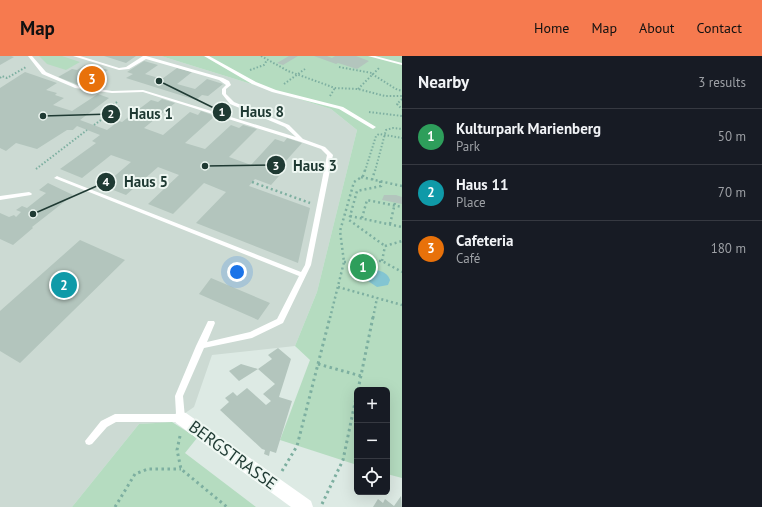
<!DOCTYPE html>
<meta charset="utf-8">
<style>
body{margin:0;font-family:"PT Sans",sans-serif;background:#242831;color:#f1f3f6}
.controls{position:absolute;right:12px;bottom:12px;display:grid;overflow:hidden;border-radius:6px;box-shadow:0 4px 16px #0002}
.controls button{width:36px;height:36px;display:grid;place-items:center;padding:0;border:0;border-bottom:1px solid #363941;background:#171b24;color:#f1f3f6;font:20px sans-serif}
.you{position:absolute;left:237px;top:216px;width:14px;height:14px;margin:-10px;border:3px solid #fff;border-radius:50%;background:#1a73e8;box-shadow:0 0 0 6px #1a73e833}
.badge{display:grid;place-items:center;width:26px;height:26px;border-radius:50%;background:#f67a4f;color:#fff;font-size:13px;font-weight:700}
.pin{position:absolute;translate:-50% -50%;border:2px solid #fff;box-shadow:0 1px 4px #0006}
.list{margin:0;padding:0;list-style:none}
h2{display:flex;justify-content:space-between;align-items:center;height:52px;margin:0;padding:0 16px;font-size:17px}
h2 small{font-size:13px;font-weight:400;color:#9ea1a6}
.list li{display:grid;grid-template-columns:26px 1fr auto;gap:12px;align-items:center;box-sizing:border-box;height:56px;padding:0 16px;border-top:1px solid #363941}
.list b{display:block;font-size:15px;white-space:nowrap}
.list p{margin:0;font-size:13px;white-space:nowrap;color:#9ea1a6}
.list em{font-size:13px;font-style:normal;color:#9ea1a6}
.icon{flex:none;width:22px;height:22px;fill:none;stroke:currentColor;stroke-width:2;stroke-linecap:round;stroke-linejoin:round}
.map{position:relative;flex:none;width:402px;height:451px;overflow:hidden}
header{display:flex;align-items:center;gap:24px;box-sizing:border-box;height:56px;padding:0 20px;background:#f67a4f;color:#111}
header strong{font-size:19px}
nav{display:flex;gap:22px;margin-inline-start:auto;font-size:14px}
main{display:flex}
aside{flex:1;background:#171b24}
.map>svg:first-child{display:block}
</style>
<header>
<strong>Map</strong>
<nav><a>Home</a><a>Map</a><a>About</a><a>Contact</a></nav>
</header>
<main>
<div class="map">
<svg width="402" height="451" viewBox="0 0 402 451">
<rect width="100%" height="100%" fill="#ddeae4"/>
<path fill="#ccdad3" d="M0 0H161L331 53 357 74 317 236 295 290 212 299 194 351 172 366 139 368 72 451H0Z"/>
<path fill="#b5dcc0" d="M39 0H62L80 6 66 14 47 8Z
M161 0H402V422L387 418V334H357V409L280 384 310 304 295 290 317 236 357 74 331 53Z
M172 366 197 382 185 397 256 451H72L139 368Z"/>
<path fill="#83c5d2" d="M376 214C383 215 388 218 390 224L388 229 377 231 368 225V218Z"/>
<path fill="#b3c5bd" d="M0 0H11L14 1 0 9Z
M104 0H136L126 7Z
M289 0H298L283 9 277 7Z
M314 0H327L332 2 335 0H356L369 5 357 13 338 7 336 8Z
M144 5 158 9 145 18 162 23 177 12 192 16 177 28 195 33 207 23 223 28 208 40 202 39 196 44 126 22 133 18 127 16Z
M85 9 102 14 105 13 108 14 97 21 100 22 86 30 76 28 58 21 72 13 77 14Z
M25 16 57 27 46 34 57 37 55 39 64 42 53 49 72 55 98 38 109 42 80 64 107 74 119 65 122 66 151 44 158 46 162 43 175 47 144 72 163 79 190 56 198 59 201 55 215 60 185 87 205 93 231 69 239 72 243 69 257 73 229 101 251 109 275 83 284 86 287 82 302 87 274 118 279 120 271 129 255 123 249 130 310 152 298 207 196 167 226 136 204 127 173 158 148 148 179 119 158 111 126 139 103 130 131 106 111 99 82 122 60 113 96 87 92 85 100 79 77 70 73 74H67L37 93 16 87 6 95 0 92V32Z
M48 127 73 139 32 171 33 172 13 189 0 183V157L9 161 14 159 16 161 21 156 16 154 22 150 27 152 46 137 39 134Z
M384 139H396L402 141V148L382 144Z
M80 184 125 204 20 307 0 295V255Z
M211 222 270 247 258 264 199 238Z
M278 292 291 303 279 341 292 345 276 397 270 395 269 400 264 398 265 394 262 393 220 354 229 346 225 342 233 336 237 340 247 332 266 349 271 345 263 338 275 328 258 313 239 325 229 315 241 308 258 313 272 303 268 299Z
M401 440 402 451H373L378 443 383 447 385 443 394 450Z"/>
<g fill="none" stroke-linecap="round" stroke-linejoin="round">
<path stroke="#7dafa0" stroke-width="2" stroke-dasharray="1.5 2" stroke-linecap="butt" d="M261 0 288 15 335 32 358 33 385 40H402
M339 11 372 17
M250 14 264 9 267 4
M372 18 396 33 402 35
M0 22 2 20 7 22 26 11
M284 28 305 13
M358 33 380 11
M330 40 335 32
M402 43 397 48 402 53
M117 46 113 49 119 51
M369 56 402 60
M94 69 119 51
M36 113 87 74
M365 115 376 80 379 78 402 82
M375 115 386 74 393 72 402 73"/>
<path stroke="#7dafa0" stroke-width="2.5" stroke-dasharray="2 3" stroke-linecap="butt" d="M361 121 402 130
M372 124 375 114
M380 125 381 130 357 135 349 164 385 190
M252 126 310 147
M350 160 402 171
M362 162 367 144 402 151
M390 168 395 147
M385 190 402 185
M382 205 385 190
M344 206 382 205 402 216
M338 231 402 249
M330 262 344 206 340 175 354 126 363 120 365 114
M373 262 377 242"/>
<path stroke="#7dafa0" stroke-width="3" stroke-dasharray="2.5 3.5" stroke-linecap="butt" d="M318 308 361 320
M358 334 373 261
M180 380 177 394 181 413 227 451
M282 415 297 390 330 261
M322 448 343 404 357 337
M115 451 135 418 148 413H181"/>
<path fill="#fff" fill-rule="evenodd" d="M28 0H32L46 16 78 30 112 35 143 34 296 81 285 71 230 48 222 38V33L226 29 219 24 146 3 129 13 119 14 73 0H80L119 12 126 11 143 0H146L223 22 229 25 231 29 226 33V38L234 46 289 69 303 83 325 91 333 99 311 209 283 267 252 282 204 292 183 340 185 362 184 365 181 366H116L107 371 92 388 89 389 86 388 85 385 101 365 115 358H176L175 340 196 290 208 265H214L215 267 207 286 250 276 277 263 299 220 54 122 57 120 59 121 301 216 305 209 327 99 321 93 301 86 143 36 112 37 75 32 42 18Z
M204 0H209L256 26 276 34 343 51 376 71 373 73 371 72 339 53 272 36 252 28Z
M368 0H375L402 7V9Z
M29 136 31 137 32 138 31 139 0 144V140Z"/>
<path fill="#fff" fill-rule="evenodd" d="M181 356 186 357 311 445 313 451H291L176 367 174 362 176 357Z"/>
</g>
<g text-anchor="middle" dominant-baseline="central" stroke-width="4" stroke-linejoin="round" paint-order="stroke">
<g font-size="17" fill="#1f3a33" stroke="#eef7f2">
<text transform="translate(233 399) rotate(36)">BERGSTRASSE</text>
</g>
</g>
<path fill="none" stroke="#1f3a33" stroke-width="1.5" d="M159 25L222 56M43 60L111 58M205 110L276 109M33 158L106 126"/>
<g fill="#1f3a33" stroke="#eef7f2" stroke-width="1.5">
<circle cx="159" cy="25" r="4"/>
<circle cx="43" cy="60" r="4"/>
<circle cx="205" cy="110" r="4"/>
<circle cx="33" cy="158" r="4"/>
<circle cx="222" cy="56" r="10"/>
<circle cx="111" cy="58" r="10"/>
<circle cx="276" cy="109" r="10"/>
<circle cx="106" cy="126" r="10"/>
</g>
<g font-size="12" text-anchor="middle" font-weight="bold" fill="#fff">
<text x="222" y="60">1</text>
<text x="111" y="62">2</text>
<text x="276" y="114">3</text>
<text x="106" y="130">4</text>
</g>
<g font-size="15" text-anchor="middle" font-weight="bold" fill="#1f3a33" stroke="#eef7f2" stroke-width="4" stroke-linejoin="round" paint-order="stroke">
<text x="262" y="61">Haus 8</text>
<text x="151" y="63">Haus 1</text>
<text x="315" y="115">Haus 3</text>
<text x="146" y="131">Haus 5</text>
</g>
</svg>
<div class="controls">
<button>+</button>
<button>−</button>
<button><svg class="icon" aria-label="locate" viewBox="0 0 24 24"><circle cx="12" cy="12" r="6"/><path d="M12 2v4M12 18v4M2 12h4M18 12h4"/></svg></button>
</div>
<div class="you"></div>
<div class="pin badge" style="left:363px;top:211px;background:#2e9e5b">1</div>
<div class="pin badge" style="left:64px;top:229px;background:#0f9aa8">2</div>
<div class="pin badge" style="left:92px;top:23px;background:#e8710a">3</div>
</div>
<aside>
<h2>Nearby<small>3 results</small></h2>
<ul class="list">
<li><span class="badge" style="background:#2e9e5b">1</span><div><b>Kulturpark Marienberg</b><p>Park</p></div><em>50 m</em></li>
<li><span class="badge" style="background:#0f9aa8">2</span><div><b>Haus 11</b><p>Place</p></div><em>70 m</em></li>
<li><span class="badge" style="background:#e8710a">3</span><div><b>Cafeteria</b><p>Café</p></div><em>180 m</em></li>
</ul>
</aside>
</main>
